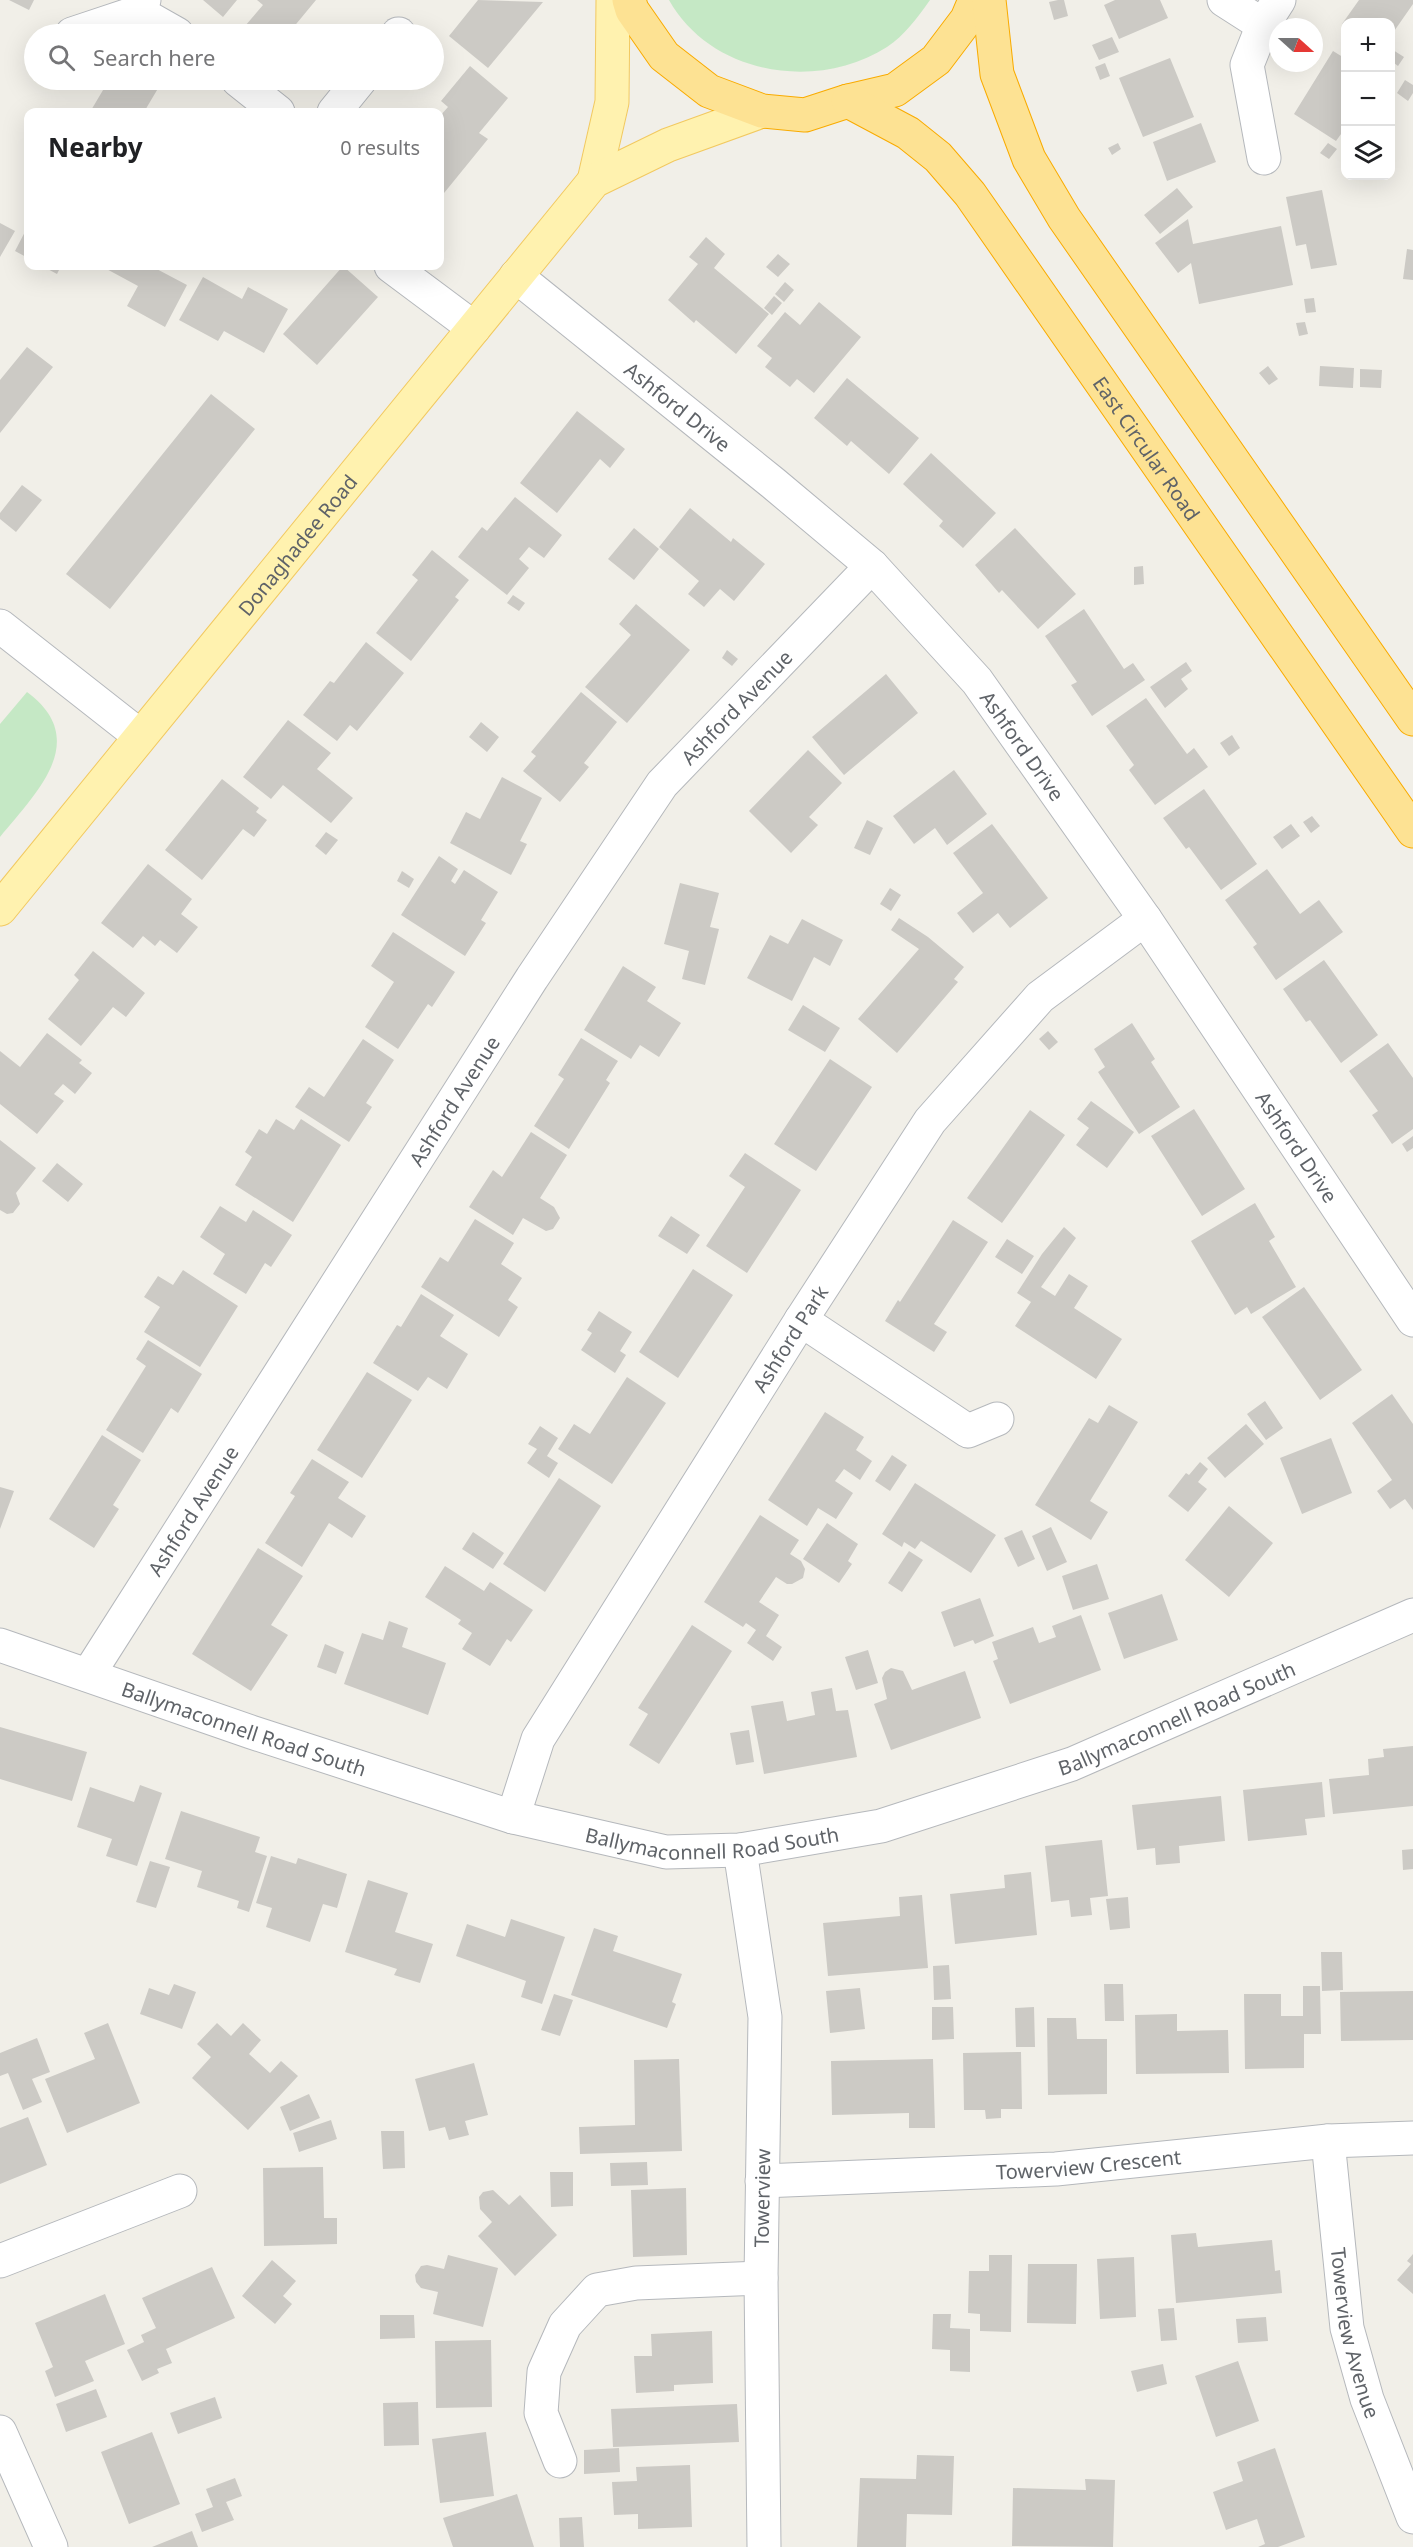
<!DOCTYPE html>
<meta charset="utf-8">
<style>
body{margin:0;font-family:"Noto Sans",sans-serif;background:#f6f6f6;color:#202124}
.controls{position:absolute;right:18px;top:18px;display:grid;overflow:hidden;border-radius:12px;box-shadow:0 6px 24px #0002}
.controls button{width:54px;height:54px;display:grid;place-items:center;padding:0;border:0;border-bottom:2px solid #e0e0e0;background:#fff;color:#202124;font:30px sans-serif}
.compass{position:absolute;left:1269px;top:18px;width:54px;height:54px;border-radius:50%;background:#fff;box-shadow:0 6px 24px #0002;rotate:111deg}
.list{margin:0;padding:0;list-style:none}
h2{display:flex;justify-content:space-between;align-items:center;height:78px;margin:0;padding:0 24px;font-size:26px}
h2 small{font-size:20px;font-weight:400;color:#757577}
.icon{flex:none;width:33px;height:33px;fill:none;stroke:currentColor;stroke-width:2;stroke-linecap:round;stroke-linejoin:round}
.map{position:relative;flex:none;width:1413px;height:2547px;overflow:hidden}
.search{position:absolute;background:#fff;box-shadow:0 6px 24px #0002;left:24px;top:24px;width:420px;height:66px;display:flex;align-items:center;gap:15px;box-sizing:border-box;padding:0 21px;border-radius:33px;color:#757577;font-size:22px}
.panel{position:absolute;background:#fff;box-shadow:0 6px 24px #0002;left:24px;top:108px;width:420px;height:162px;border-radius:12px}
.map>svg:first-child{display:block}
</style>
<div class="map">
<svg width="1413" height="2547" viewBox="0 0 1413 2547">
<rect width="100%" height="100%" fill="#f1efe8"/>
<path fill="#c5e8c5" d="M669 0H930C918 17 904 36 887 47 817 92 711 75 669 0Z
M27 692C92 740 36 793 0 837V724Z"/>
<path fill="#cccac5" d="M9 0H34L29 10Z
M203 0H237L223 17Z
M257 0H316L292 29 299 34H241L239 33 263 5Z
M478 0 543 2 488 68 449 36Z
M1058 0H1064L1068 16 1054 20 1049 2Z
M1115 0H1160L1168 18 1119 39 1104 5Z
M1359 0H1413V4L1390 37V22H1346V26L1342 24Z
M1112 37 1119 52 1099 60 1092 45Z
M1393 50 1404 57 1398 66 1390 60Z
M1333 51 1346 59V127L1336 141 1294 114Z
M1170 58 1194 117 1143 137 1119 78Z
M1105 63 1110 76 1100 80 1095 67Z
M470 66 508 98 479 133 488 139 440 198V116L448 107 441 101Z
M109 80H163L144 112H90Z
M1405 80 1413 85V93L1408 101 1397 93Z
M1201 123 1216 162 1167 181 1153 142Z
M1118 143 1121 149 1112 155 1108 148Z
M1328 143 1337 149 1329 159 1320 153Z
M1177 188 1193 207 1160 234 1144 215Z
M1322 190 1337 265 1311 269 1306 244 1296 246 1286 197Z
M1188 219 1193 244 1281 226 1293 285 1199 304 1191 263 1178 273 1155 243Z
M0 223 15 231 0 257Z
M28 226V258L15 251Z
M706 237 725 254 714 268 769 314 736 354 696 320 694 323 668 300 698 264 689 257Z
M1407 249 1413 250V280L1403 279Z
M778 254 790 264 778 277 766 267Z
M42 266H61L57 274Z
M101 266H151L187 285 165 327 127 306 138 286Z
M343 266 378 297 317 365 283 334Z
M203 277 242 299 248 287 288 309 264 353 224 331 218 341 179 320Z
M785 282 794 290 784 302 775 294Z
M774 296 782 303 772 315 764 308Z
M1314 298 1316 312 1306 313 1304 299Z
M819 302 861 337 814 393 797 379 790 387 765 367 772 358 757 346 785 312 800 325Z
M1305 322 1308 334 1299 336 1296 323Z
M27 347 53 367 0 433V380Z
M1268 366 1278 379 1269 385 1259 373Z
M1320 366 1354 368 1353 388 1319 386Z
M1360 369 1382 370 1381 388 1360 387Z
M847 378 919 438 889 474 851 441 847 446 814 418Z
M211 394 255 429 110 609 66 574Z
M577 411 625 449 610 468 600 459 557 513 520 483Z
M931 453 996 513 963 548 939 526 943 521 903 484Z
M22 485 42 500 16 532 0 519V513Z
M515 497 562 535 544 558 529 547 519 559 529 568 507 595 458 557 482 527 487 531Z
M690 508 731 542 733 538 765 564 734 601 720 589 704 607 688 594 699 581 659 547Z
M634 528 659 549 634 580 608 559Z
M1015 528 1076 594 1038 629 1002 590 999 593 975 565Z
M432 550 469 580 455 597 459 600 411 661 376 633 418 580 412 575Z
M1143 566 1144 584 1134 585V567Z
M513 595 525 603 519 611 507 603Z
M636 604 690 650 627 723 585 687 631 635 619 624Z
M1084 609 1124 669 1133 663 1145 680 1092 716 1071 685 1077 682 1045 636Z
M366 642 404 673 357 731 350 725 337 741 303 715 330 681 334 683Z
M727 650 738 659 732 666 722 658Z
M1186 662 1192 671 1181 679 1188 689 1165 708 1150 687Z
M886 674 918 713 844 775 812 737Z
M581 692 617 722 584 763 589 767 560 802 523 771 536 756 531 752Z
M1146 698 1187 754 1194 748 1208 767 1155 805 1129 770 1134 765 1106 726Z
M288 720 331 753 317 769 353 798 331 823 283 785 271 799 243 777Z
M481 722 499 737 487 752 469 737Z
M1232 735 1240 748 1229 756 1220 743Z
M808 750 842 783 809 817 818 825 791 853 749 811Z
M954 770 987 814 947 845 935 828 914 844 893 816Z
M502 777 542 798 520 841 527 844 511 875 450 843 466 812 480 819Z
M222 779 259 808 256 812 267 820 254 837 243 829 202 880 165 850Z
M1204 789 1257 864 1221 890 1189 847 1186 849 1163 818Z
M1312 816 1320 826 1311 833 1303 822Z
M867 820 883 828 870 855 854 848Z
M992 824 1048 898 1010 928 998 913 973 933 957 913 983 893 953 853Z
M1291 824 1300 836 1282 849 1273 837Z
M326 832 338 840 326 855 315 846Z
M439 856 458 869 451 881 455 884 464 870 498 892 481 920 486 923 465 956 401 915Z
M148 864 192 899 181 914 198 927 177 953 160 940 155 946 143 936 133 948 101 923Z
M1267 869 1300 914 1319 900 1343 932 1276 980 1253 947 1257 944 1225 900Z
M402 871 414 879 409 888 397 881Z
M680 883 719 893 710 927 719 929 705 985 682 979 689 951 664 944Z
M890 888 901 895 891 911 880 904Z
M899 918 928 937 964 967 954 979 958 982 897 1053 858 1019 919 949 891 930Z
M802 919 843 940 830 966 814 957 792 1001 747 978 770 935 788 944Z
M393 932 455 972 432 1007 428 1004 398 1049 365 1027 394 982 371 966Z
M93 951 145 993 126 1017 113 1007 81 1046 48 1019 79 980 74 975Z
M1324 960 1378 1035 1341 1063 1310 1020 1306 1022 1283 989Z
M623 966 656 987 647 1001 681 1023 659 1057 640 1045 631 1059 584 1030Z
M803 1005 840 1028 825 1052 788 1030Z
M1132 1023 1155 1059 1151 1062 1180 1107 1139 1134 1098 1072 1105 1067 1094 1049Z
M1048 1031 1058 1042 1049 1050 1039 1039Z
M47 1033 82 1060 79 1063 92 1073 75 1094 63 1084 54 1094 64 1101 37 1134 0 1104V1051L20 1067Z
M581 1038 618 1061 606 1080 610 1083 569 1149 534 1126 564 1079 558 1075Z
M363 1039 394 1060 366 1103 372 1107 349 1142 295 1107 309 1087 324 1097Z
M1388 1043 1413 1078V1129L1392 1144 1372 1115 1378 1111 1349 1071Z
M830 1059 872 1087 816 1171 774 1144Z
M1091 1101 1134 1132 1107 1168 1076 1145 1089 1128 1077 1119Z
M1194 1109 1245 1189 1202 1216 1151 1136Z
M1030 1110 1065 1135 1002 1223 967 1198Z
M276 1119 294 1130 301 1119 341 1145 293 1222 235 1185 252 1157 245 1152 259 1129 267 1134Z
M531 1132 567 1155 540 1198 554 1207 560 1218 553 1229 546 1231 523 1218 513 1235 469 1207 493 1170 502 1177Z
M1413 1136V1148L1407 1152 1402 1144Z
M0 1140 36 1168 16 1193 20 1204 13 1213 7 1214 0 1210Z
M745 1153 801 1190 747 1273 706 1246 745 1187 729 1176Z
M57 1163 83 1184 68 1202 42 1181Z
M1255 1203 1275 1237 1269 1241 1296 1287 1251 1314 1247 1307 1235 1315 1191 1241Z
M220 1206 246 1222 253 1210 292 1235 271 1267 265 1263 246 1294 213 1274 225 1254 200 1237Z
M671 1216 700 1235 687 1254 658 1236Z
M475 1219 514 1243 501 1264 522 1278 508 1300 518 1307 499 1337 421 1287 440 1257 448 1262Z
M953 1220 988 1242 934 1324 947 1332 934 1352 885 1321 898 1300 900 1302Z
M1064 1227 1076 1238 1041 1287 1055 1296 1069 1274 1088 1286 1074 1308 1122 1339 1096 1379 1015 1326 1031 1302 1017 1293 1042 1254Z
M1007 1239 1034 1256 1022 1274 995 1257Z
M693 1269 733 1295 678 1378 639 1352Z
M183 1270 238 1306 200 1367 144 1332 160 1307 144 1297 158 1276 173 1285Z
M1304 1287 1362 1370 1320 1400 1262 1317Z
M421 1294 454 1315 440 1336 468 1354 447 1389 428 1377 418 1391 373 1363 397 1325 401 1327Z
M599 1311 632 1332 620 1351 626 1355 615 1373 581 1350 592 1333 587 1330Z
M148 1340 202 1374 178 1413 171 1408 143 1453 106 1430 146 1366 136 1359Z
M367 1372 412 1400 362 1478 317 1450Z
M627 1377 666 1403 612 1484 558 1449 574 1424 590 1434Z
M1392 1394 1413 1424V1510L1405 1499 1390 1509 1377 1491 1392 1480 1352 1423Z
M1265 1401 1283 1428 1266 1440 1247 1414Z
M1109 1405 1138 1422 1090 1501 1108 1512 1091 1540 1035 1505 1089 1418 1098 1423Z
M825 1412 864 1437 856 1450 872 1461 860 1480 844 1469 835 1481 853 1493 836 1519 818 1508 807 1526 768 1500Z
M1246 1424 1264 1444 1225 1478 1207 1458Z
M540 1426 558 1438 547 1456 558 1463 549 1478 527 1463 537 1449 528 1444Z
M102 1435 141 1460 113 1505 119 1509 94 1548 49 1519Z
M1331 1438 1352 1493 1302 1514 1280 1458Z
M892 1455 907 1465 890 1491 875 1481Z
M312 1459 349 1482 338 1498 366 1516 352 1538 329 1523 302 1567 265 1543 295 1496 290 1493Z
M1200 1462 1208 1469 1198 1482 1207 1489 1188 1512 1168 1496 1186 1473 1189 1475Z
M559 1478 601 1506 545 1592 503 1564Z
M915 1483 996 1535 971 1573 921 1541 915 1549 904 1542 902 1547 882 1534Z
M0 1487 14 1491 0 1529Z
M1229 1506 1273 1543 1229 1597 1185 1560Z
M760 1515 799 1540 790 1554 801 1561 805 1569 803 1578 792 1584H787L776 1577 759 1602 779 1615 766 1636 782 1647 773 1661 747 1643 756 1630 746 1623 743 1627 704 1602Z
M827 1523 858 1544 848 1561 852 1564 839 1583 803 1559Z
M1051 1527 1067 1562 1047 1571 1032 1536Z
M1022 1530 1035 1559 1018 1567 1004 1538Z
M473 1532 504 1553 493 1569 462 1549Z
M258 1548 303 1576 271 1625 288 1635 251 1691 192 1654Z
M909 1551 923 1560 902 1592 888 1583Z
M1097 1564 1109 1599 1073 1610 1062 1576Z
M445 1566 484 1591 490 1582 533 1610 511 1642 507 1639 490 1666 462 1649 472 1633 458 1624 461 1620 425 1597Z
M1162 1594 1178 1640 1124 1659 1108 1613Z
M980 1598 994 1636 975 1644 973 1640 954 1647 941 1612Z
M1081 1615 1101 1670 1010 1704 993 1661 998 1659 992 1642 1033 1627 1039 1643 1056 1637 1052 1626Z
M389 1621 408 1628 402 1647 446 1663 428 1715 344 1684 362 1633 383 1640Z
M692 1625 732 1651 659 1764 629 1745 648 1714 638 1708Z
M325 1644 344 1652 336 1674 317 1667Z
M868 1650 878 1683 856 1690 845 1657Z
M891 1668 903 1671 912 1690 965 1671 981 1718 891 1750 874 1704 887 1699 882 1678 885 1672Z
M832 1688 836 1711 848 1710 857 1757 764 1774 751 1706 783 1701 787 1721 815 1715 811 1692Z
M0 1727 87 1752 72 1801 0 1779Z
M749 1730 754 1762 736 1765 730 1733Z
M1413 1746V1806L1333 1814 1329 1779 1369 1775 1368 1759 1384 1757 1383 1749Z
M1322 1782 1325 1817 1305 1819 1307 1835 1248 1841 1243 1790Z
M140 1785 162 1793 137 1866 106 1856 112 1839 77 1827 90 1787 134 1802Z
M1221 1796 1225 1841 1179 1846 1180 1863 1156 1865 1155 1848 1137 1850 1132 1805Z
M181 1811 260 1837 255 1852 267 1856 249 1912 237 1908 239 1901 197 1887 202 1871 165 1859Z
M1102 1840 1108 1896 1090 1898 1092 1915 1071 1917 1069 1900 1051 1902 1045 1846Z
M1413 1849V1869L1403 1870 1402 1850Z
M271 1856 296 1864 298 1858 347 1874 337 1908 323 1904 310 1942 266 1927 272 1908 256 1903Z
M150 1861 170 1867 156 1908 136 1902Z
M1031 1872 1037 1935 955 1944 950 1894 1005 1888 1004 1875Z
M368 1880 408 1893 395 1932 433 1944 420 1983 394 1975 397 1969 345 1952Z
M922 1895 928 1968 828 1976 823 1923 900 1916 899 1897Z
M1128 1897 1130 1928 1110 1930 1106 1899Z
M511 1919 565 1937 542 2004 521 1997 526 1981 456 1956 467 1924 505 1937Z
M594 1928 618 1936 613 1951 682 1974 672 2002 676 2004 667 2028 571 1995Z
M1321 1952H1342L1343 1990 1322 1991Z
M949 1965 951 1999 934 2000 933 1966Z
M174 1984 196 1992 182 2029 140 2014 149 1988 169 1995Z
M1104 1984H1123L1124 2021H1105Z
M1303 1986H1320L1321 2034H1304V2068L1245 2069 1244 1994H1281V2016H1303Z
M860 1988 865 2029 830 2033 826 1991Z
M1413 1991V2040L1341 2041 1340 1992Z
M554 1994 573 2000 560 2036 541 2030Z
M932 2007H953L954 2039 932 2040Z
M1034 2007 1035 2047H1016L1015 2008Z
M1177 2014V2031L1228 2030 1229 2073 1136 2074 1135 2015Z
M1047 2018H1076L1077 2039H1107V2094L1048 2095Z
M108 2023 140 2103 67 2133 45 2079 95 2059 84 2033Z
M217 2023 231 2036 243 2023 261 2040 249 2054 270 2073 281 2061 298 2076 248 2130 192 2078 211 2057 197 2044Z
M37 2038 50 2072 32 2079 42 2102 23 2110 8 2073 0 2076V2053Z
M1021 2052 1022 2109H1001V2118L986 2119 985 2110H964L963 2053Z
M679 2059 682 2151 580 2154 579 2127 635 2125 634 2060Z
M933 2059 935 2128H909V2113L832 2115 831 2061Z
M474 2063 488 2115 465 2121 469 2135 449 2140 445 2127 429 2131 415 2079Z
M309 2094 320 2118 290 2131 280 2107Z
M28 2117 47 2165 0 2184V2128Z
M331 2120 337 2139 299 2152 293 2133Z
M381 2131H404L405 2168 383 2169Z
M647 2162 648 2185 611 2186 610 2163Z
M323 2167 324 2218H337V2244L264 2246 263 2168Z
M550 2172H573V2206L551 2207Z
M686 2188 687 2255 633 2257 631 2190Z
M493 2190 509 2205 520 2195 557 2235 515 2276 478 2236 492 2222 480 2209 479 2197 483 2192Z
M1196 2233 1198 2247 1272 2240 1275 2271 1280 2270 1282 2293 1176 2303 1171 2235Z
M1413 2254V2294L1397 2280 1411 2264 1407 2261Z
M448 2255 498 2268 483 2327 433 2314 438 2292 421 2288 416 2282 415 2275 421 2266 427 2265 444 2269Z
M989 2255H1012L1011 2332 980 2331V2314L968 2313 969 2271H989Z
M1134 2257 1136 2317 1100 2319 1097 2259Z
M272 2260 296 2281 283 2296 292 2304 275 2324 242 2296Z
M1028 2264H1077L1076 2324 1027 2323Z
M212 2267 235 2318 166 2349 172 2363 157 2369 159 2373 142 2381 127 2350 144 2342 141 2335 156 2328 142 2298Z
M105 2294 125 2344 85 2361 94 2381 55 2397 45 2371 53 2367 35 2323Z
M1174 2308 1177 2340 1161 2341 1158 2309Z
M933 2314H951L950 2328 970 2329V2372L950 2371V2350L932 2349Z
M380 2315H414L415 2338 380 2339Z
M1266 2317 1268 2341 1238 2343 1236 2319Z
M712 2331 713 2383 674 2385V2391L636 2393 634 2356H652L651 2334Z
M491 2340 492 2407 436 2408 435 2341Z
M1238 2361 1259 2421 1216 2437 1195 2376Z
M1163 2364 1167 2384 1137 2392 1131 2371Z
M96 2389 107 2417 66 2432 56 2404Z
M215 2397 222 2418 178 2434 170 2413Z
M418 2402 419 2445 384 2446 383 2403Z
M737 2404 739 2442 613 2447 611 2409Z
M152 2432 180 2504 129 2524 101 2452Z
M486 2432 494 2496 440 2503 432 2439Z
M619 2448 620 2472 584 2474V2450Z
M1275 2448 1305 2537 1278 2547H1258L1265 2544 1257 2519 1226 2530 1213 2492 1243 2481 1237 2462Z
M917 2455 954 2456 952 2515 907 2514 906 2547H857L860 2478 916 2479Z
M690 2465 692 2527 638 2529V2514L614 2515 612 2482 637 2481 636 2467Z
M235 2478 242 2496 226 2502 234 2520 202 2532 195 2514 213 2507 206 2489Z
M1085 2479 1115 2480 1113 2547 1012 2546 1013 2488 1086 2490Z
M517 2494 534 2547H453L443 2518Z
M582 2517 584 2547H560L559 2518Z
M192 2531 198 2547H152Z"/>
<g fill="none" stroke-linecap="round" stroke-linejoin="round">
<g stroke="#b5b8bc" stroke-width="35">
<g id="minor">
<path d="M1224 0 1263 25"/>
<path d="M138 12 177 34"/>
<path d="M72 34 138 12 144 0"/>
<path d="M398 34H399"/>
<path d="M238 80 278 112"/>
<path d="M334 112 360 80"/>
<path d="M1264 158 1247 65 1263 25 1279 0"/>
<path d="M391 266 474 328"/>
<path id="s1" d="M516 276 773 483 872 566 977 681 1145 919 1413 1320"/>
<path d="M0 626 140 736"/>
<path d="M801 1320 968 1431 997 1419"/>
<path id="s2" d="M0 1645 251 1732 513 1817 666 1852 740 1850 881 1826 1072 1764 1413 1615"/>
<path id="s3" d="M88 1675 532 978 662 784 872 566"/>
<path id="s4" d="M513 1817 538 1739 801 1320 930 1121 1040 997 1145 919"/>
<path d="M740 1850 765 2017 761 2278 764 2547"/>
<path id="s5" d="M1328 2141 1347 2328 1367 2399 1413 2517"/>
<path id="s6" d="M762 2181 1056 2169 1328 2141 1413 2138"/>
<path d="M0 2261 180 2191"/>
<path d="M0 2432 51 2547"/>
<path d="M560 2461 541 2413 544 2372 565 2325 597 2290 636 2283 761 2278"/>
</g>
</g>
<g stroke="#f2c960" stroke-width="35">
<g id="major">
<path d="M594 181 612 102 613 0"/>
<path id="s7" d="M0 909 594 181 668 145 762 111"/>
</g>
</g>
<g stroke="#f9ab00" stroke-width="35">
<g id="highway">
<path d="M629 0 632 10 664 56 709 91 762 111 805 115 848 101 895 90 936 60 967 19 975 0"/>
<path d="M989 0 997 74 1029 159 1064 218 1413 719"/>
<path id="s8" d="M848 101 908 133 938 157 970 194 1413 831"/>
</g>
</g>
<use href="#minor" stroke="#fff" stroke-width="33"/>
<use href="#major" stroke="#fff2af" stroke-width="33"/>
<use href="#highway" stroke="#fde293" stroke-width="33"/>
</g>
<g text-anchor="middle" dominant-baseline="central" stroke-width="4.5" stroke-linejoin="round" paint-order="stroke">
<g font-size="20" fill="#5f6368" stroke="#fff">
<text stroke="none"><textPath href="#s1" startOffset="208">Ashford Drive</textPath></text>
<text stroke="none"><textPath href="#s8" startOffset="465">East Circular Road</textPath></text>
<text stroke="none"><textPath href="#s7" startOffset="470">Donaghadee Road</textPath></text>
<text stroke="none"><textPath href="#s3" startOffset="1167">Ashford Avenue</textPath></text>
<text stroke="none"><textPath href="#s1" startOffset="694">Ashford Drive</textPath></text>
<text stroke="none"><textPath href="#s3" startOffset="681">Ashford Avenue</textPath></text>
<text stroke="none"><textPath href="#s1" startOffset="1180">Ashford Drive</textPath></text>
<text stroke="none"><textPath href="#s4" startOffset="555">Ashford Park</textPath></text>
<text stroke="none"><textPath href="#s3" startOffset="195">Ashford Avenue</textPath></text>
<text stroke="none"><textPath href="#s2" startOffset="1230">Ballymaconnell Road South</textPath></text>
<text stroke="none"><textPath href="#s2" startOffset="258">Ballymaconnell Road South</textPath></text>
<text stroke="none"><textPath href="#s2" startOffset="744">Ballymaconnell Road South</textPath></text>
<text stroke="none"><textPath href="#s6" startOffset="327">Towerview Crescent</textPath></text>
<text transform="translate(762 2198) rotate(-89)">Towerview</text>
<text stroke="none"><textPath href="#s5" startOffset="194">Towerview Avenue</textPath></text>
</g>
</g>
</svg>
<div class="controls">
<button>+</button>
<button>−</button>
<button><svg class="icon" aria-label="layers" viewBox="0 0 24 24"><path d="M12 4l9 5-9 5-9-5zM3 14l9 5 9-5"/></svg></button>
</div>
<svg class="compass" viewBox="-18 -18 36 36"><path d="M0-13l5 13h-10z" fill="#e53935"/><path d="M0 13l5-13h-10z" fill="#757577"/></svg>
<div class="search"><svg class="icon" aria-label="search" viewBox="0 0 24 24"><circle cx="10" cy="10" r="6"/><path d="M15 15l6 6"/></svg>Search here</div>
<section class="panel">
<h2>Nearby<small>0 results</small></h2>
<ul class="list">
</ul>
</section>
</div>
